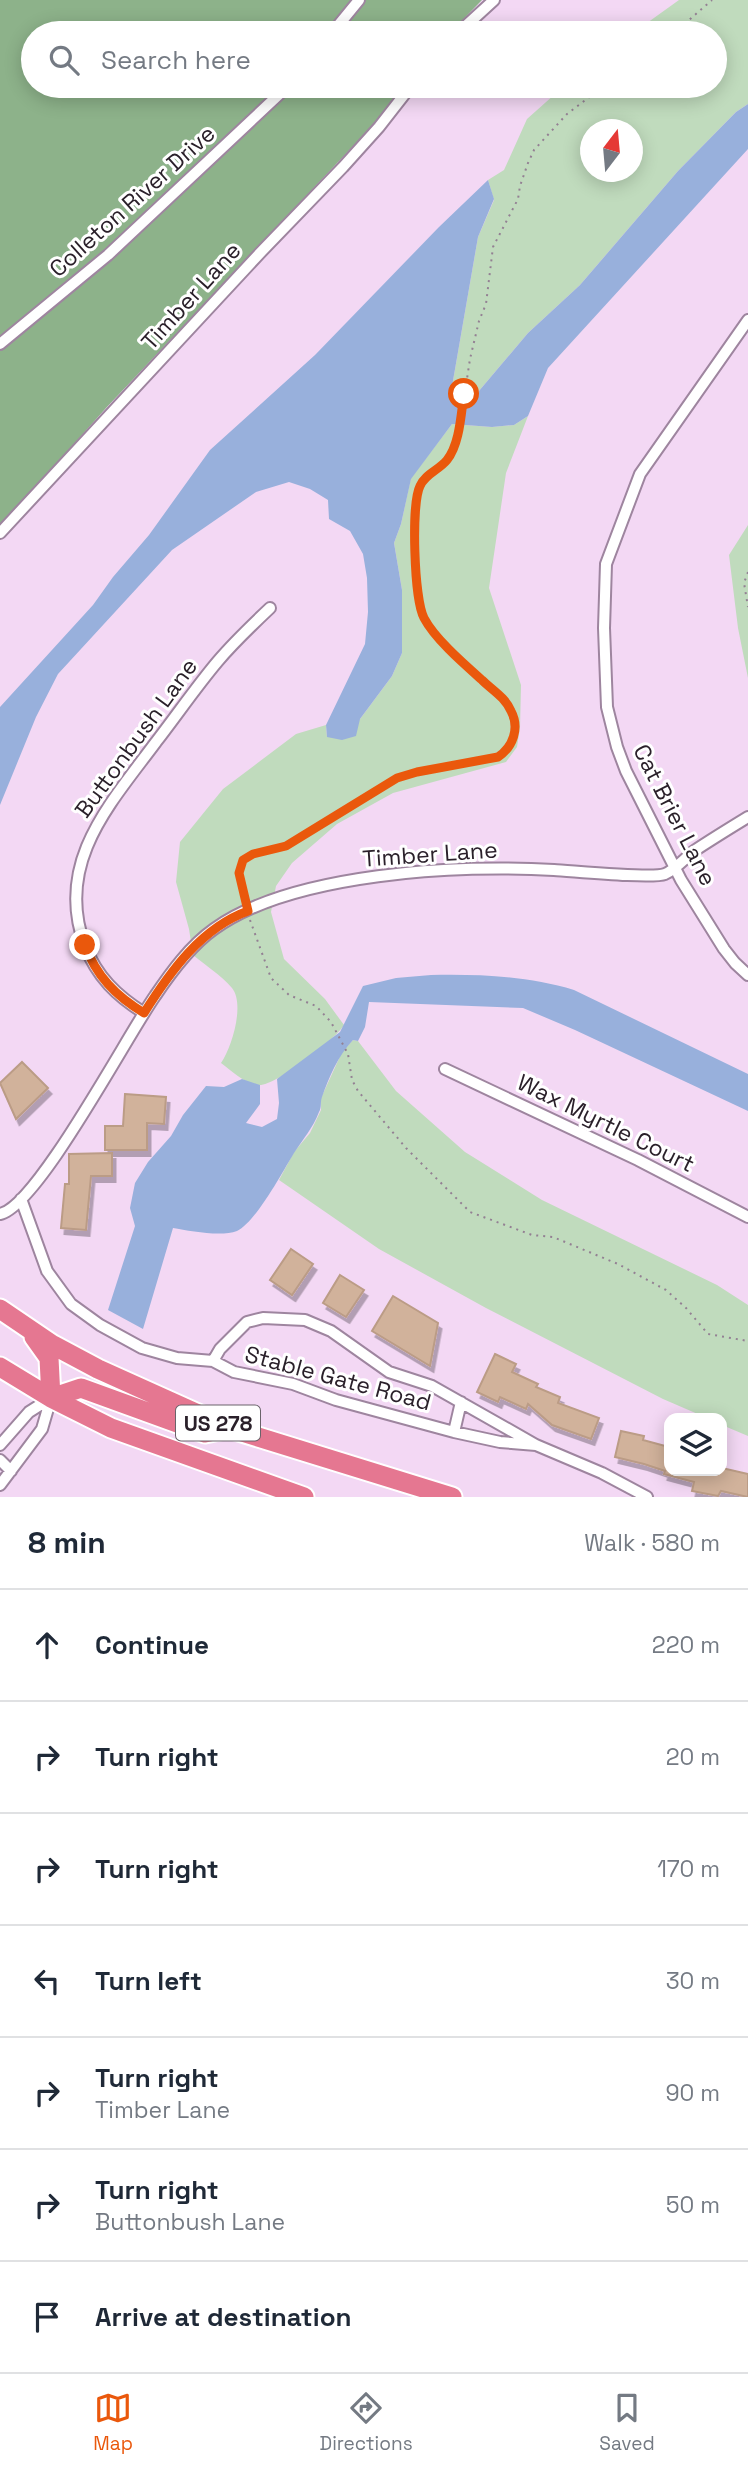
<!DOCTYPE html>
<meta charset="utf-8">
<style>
body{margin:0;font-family:"Space Grotesk",sans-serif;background:#f2f2f3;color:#1f2937}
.controls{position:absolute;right:21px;bottom:21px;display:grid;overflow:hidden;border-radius:14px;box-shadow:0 4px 18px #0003}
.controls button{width:63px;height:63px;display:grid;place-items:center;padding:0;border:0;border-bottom:2px solid #e0e1e3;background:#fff;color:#1f2937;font:35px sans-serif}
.compass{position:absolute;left:580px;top:119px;width:63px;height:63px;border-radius:50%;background:#fff;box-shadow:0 4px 18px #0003;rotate:16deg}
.stop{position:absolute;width:21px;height:21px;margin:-16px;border:5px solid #ea580c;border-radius:50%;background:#fff}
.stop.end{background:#ea580c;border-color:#fff;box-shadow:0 2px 7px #0008}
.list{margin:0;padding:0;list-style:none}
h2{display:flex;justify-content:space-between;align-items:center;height:91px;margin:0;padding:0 28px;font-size:30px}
h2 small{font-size:23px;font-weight:400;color:#747a83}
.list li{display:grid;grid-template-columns:46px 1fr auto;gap:21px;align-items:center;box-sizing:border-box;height:112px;padding:0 28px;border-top:2px solid #e0e1e3}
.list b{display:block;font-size:26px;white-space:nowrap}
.list p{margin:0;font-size:23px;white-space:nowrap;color:#747a83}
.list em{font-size:23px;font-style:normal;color:#747a83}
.icon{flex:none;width:38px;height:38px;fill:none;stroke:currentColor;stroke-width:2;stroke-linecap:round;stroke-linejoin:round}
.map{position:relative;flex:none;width:748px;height:1497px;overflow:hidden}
.search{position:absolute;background:#fff;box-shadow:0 4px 18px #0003;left:21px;right:21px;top:21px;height:77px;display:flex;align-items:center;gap:18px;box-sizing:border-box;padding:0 24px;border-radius:38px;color:#747a83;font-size:26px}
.sheet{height:875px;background:#fff}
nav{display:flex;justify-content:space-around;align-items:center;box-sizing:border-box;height:98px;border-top:2px solid #e0e1e3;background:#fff;font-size:19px;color:#747a83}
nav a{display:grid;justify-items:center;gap:4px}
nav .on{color:#ea580c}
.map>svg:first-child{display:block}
</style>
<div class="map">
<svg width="748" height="1497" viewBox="0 0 748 1497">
<defs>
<filter id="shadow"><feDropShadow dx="3.5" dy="6" stdDeviation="0" flood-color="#0004"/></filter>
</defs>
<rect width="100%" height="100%" fill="#f3d8f4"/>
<path fill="#c0dbbd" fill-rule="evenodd" d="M679 0H748V104L736 112 678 171 580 285 528 333 473 398H450L478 237 494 200 488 180 504 170 527 119 564 86H715V33H633ZM590 130H632V172H590Z
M528 416 506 473 489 588 521 685 520 728 517 747 506 762 393 793 337 824 292 863 276 886 271 912 284 959 325 999 344 1025C335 1040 276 1086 259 1085 245 1084 232 1071 221 1063 232 1047 245 1004 232 988 221 975 205 965 193 955L189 929 176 882 180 842 223 789 296 734 326 725 327 737 360 719 392 676 402 653V590L394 543 401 524 411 478 452 424 492 427 514 425Z
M748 525V678L738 628 729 555Z
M353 1040 358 1041 396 1091 465 1152 542 1200 717 1285 748 1305V1436L722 1425V1418H707L663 1399 486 1308 379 1249 279 1180 294 1152 310 1133 321 1110V1098L342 1052Z"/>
<path fill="#8db28a" d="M0 0H482L450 33H33V86H404L373 125 106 408 0 527Z"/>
<path fill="#98b0dc" d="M748 104V149L548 368 528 416 514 425 492 427 452 424 411 479 401 524 394 543 402 590V653L392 676 360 719 356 736 342 740 327 737 326 725 365 644 368 612 367 578 363 554 350 531 329 519 328 500 310 489 289 482 256 492 172 550 58 674 36 717 0 805V707L93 605 113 577 149 535 210 450 315 355 439 227 488 180 494 199 478 237 450 398H473L528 333 580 285 678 171 736 112Z
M431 975C479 974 528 976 574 990L748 1074V1111L575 1030 523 1008 369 1002 365 1027 358 1041 353 1040C338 1056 329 1077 322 1097 320 1102 322 1107 319 1112 313 1128 303 1139 294 1153 283 1171 256 1222 237 1231 221 1237 190 1231 173 1228L143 1329 108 1310 135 1226 130 1208 135 1183 148 1162 171 1136 183 1115 206 1086 224 1087 242 1079 260 1085V1104L246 1123 262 1127 277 1119 279 1103 277 1079 340 1032 363 986 396 978Z"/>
<path fill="#d1b29b" stroke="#bb9c86" stroke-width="2" filter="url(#shadow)" d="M22 1062 48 1088 16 1119 0 1083Z
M125 1094 166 1097 164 1124 147 1123V1150H105V1126H123Z
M112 1153V1176H91L86 1230 61 1228 65 1184H69V1154Z
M291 1249 313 1264 292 1295 270 1280Z
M340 1275 364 1290 346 1317 323 1303Z
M393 1296 438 1323 430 1366 372 1331Z
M495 1354 516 1364 512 1372 538 1384 536 1387 560 1397 558 1403 599 1418 591 1439 552 1425 528 1404 526 1409 500 1397 498 1402 477 1392Z
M621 1431 644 1436 643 1440 669 1447V1471H722V1468L748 1474V1497L721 1491 718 1496 692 1491 694 1482 664 1474 665 1471 644 1464 615 1457Z"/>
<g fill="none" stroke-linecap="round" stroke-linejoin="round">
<g stroke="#9e859f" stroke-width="14">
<path id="street" d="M332 33 359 0
M458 33 494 0
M748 320 640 474 606 564 604 628 607 707 617 747 626 771 681 880 724 949 735 963 748 975
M0 344 108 255 288 86
M0 533 260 253 343 167 379 127 411 86
M144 1013C117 996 97 977 85 946 54 863 110 804 156 742 177 715 196 687 218 661 234 642 252 625 270 608
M445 1069 638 1160 748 1217
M21 1199 47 1271 71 1304 100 1325 142 1348 177 1358 213 1361 234 1372 293 1384 336 1400 454 1432 500 1442 536 1445
M0 1214C37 1207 128 1034 155 996 171 972 190 946 214 929 292 873 460 864 554 870 573 871 652 879 665 874 676 869 685 858 694 851 712 839 730 828 748 817
M213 1361 220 1349 247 1322 263 1318 305 1320 331 1331 389 1372 432 1386 536 1445 602 1473 647 1497
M454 1432 461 1402
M0 1445 29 1412 51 1398
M0 1460 11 1471
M0 1485 42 1429 51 1398"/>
</g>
<g stroke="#fff" stroke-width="23">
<path id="highway" d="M0 1309 53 1345 98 1369 229 1428 452 1497
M34 1337 49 1358 51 1398
M0 1367 51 1398 111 1428 304 1497
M51 1398 81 1388 205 1433 229 1428"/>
</g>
<path stroke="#938093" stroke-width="2" stroke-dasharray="2 5" stroke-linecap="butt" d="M674 33 712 0
M748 572 744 583 748 607
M245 897 239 873 243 860 253 854 286 846 397 778 417 772 498 757 508 750 513 739V713L504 699 482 681 438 637 423 617 415 566V505L420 484 447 460 459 431 470 359 479 321 486 304 493 247 518 199 520 186 528 163 534 150 567 114 604 86
M250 920 271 978 289 995 316 1006 331 1022 348 1054 352 1080 358 1091 406 1148 470 1212 532 1235 553 1237 618 1264 666 1290 686 1308 708 1334 748 1341"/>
<use href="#street" stroke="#fff" stroke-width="10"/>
<use href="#highway" stroke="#e57791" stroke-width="19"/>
</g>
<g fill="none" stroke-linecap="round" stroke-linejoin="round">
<path stroke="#ea580c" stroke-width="9" d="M85 945C96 976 116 996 144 1013 170 972 201 928 248 911L239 873 243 860 253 854 286 846 397 778 417 772 498 757C513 747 520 728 511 711 505 697 492 690 482 680 464 664 435 639 424 618 414 599 411 504 420 486 425 474 439 470 447 460 460 444 461 413 464 394"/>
</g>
<g text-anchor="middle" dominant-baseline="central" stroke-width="6" stroke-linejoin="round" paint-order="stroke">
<rect fill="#fff" stroke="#6a636a" stroke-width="2" x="176" y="1405.5" width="84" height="35" rx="5"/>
<g font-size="21" font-weight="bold" fill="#2a202a">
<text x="218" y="1423">US 278</text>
</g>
<g font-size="23" fill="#2a202a" stroke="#fff">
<text transform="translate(132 201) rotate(-42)">Colleton River Drive</text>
<text transform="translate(191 296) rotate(-48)">Timber Lane</text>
<text transform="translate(136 738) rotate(-54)">Buttonbush Lane</text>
<text transform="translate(675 815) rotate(63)">Cat Brier Lane</text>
<text transform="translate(430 854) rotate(-4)">Timber Lane</text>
<text transform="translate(606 1123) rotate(26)">Wax Myrtle Court</text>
<text transform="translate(338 1378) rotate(15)">Stable Gate Road</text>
</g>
</g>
</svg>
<div class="controls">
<button><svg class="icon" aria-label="layers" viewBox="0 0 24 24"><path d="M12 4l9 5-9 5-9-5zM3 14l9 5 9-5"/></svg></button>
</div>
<svg class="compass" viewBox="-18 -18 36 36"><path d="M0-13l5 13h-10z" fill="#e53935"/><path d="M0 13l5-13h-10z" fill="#747a83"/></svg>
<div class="stop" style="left:464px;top:394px"></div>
<div class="stop end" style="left:85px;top:945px"></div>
<div class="search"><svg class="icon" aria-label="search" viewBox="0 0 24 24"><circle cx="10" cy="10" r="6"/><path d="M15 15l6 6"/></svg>Search here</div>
</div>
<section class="sheet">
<h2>8 min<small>Walk · 580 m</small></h2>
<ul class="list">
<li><svg class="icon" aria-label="ahead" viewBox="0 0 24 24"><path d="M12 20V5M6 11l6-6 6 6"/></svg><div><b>Continue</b></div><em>220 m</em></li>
<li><svg class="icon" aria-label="right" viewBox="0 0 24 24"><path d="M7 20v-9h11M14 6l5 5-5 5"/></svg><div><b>Turn right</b></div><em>20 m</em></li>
<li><svg class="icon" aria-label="right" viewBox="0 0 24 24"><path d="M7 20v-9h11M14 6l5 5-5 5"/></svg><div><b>Turn right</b></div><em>170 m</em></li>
<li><svg class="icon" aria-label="left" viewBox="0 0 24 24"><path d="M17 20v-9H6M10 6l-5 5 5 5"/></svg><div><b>Turn left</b></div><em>30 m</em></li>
<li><svg class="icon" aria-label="right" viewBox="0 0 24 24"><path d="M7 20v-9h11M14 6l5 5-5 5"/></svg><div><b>Turn right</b><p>Timber Lane</p></div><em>90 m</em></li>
<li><svg class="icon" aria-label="right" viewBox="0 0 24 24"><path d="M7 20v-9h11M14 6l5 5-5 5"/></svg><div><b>Turn right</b><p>Buttonbush Lane</p></div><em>50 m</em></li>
<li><svg class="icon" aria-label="arrive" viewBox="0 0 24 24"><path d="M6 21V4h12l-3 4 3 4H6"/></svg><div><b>Arrive at destination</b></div></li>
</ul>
</section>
<nav>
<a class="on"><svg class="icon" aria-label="map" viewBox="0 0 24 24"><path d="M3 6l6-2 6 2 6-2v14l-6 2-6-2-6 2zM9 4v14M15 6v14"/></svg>Map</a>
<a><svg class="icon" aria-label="directions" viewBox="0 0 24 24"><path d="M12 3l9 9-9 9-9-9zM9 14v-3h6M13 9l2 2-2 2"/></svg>Directions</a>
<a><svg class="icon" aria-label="saved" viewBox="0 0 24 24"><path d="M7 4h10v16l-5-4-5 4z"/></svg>Saved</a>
</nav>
